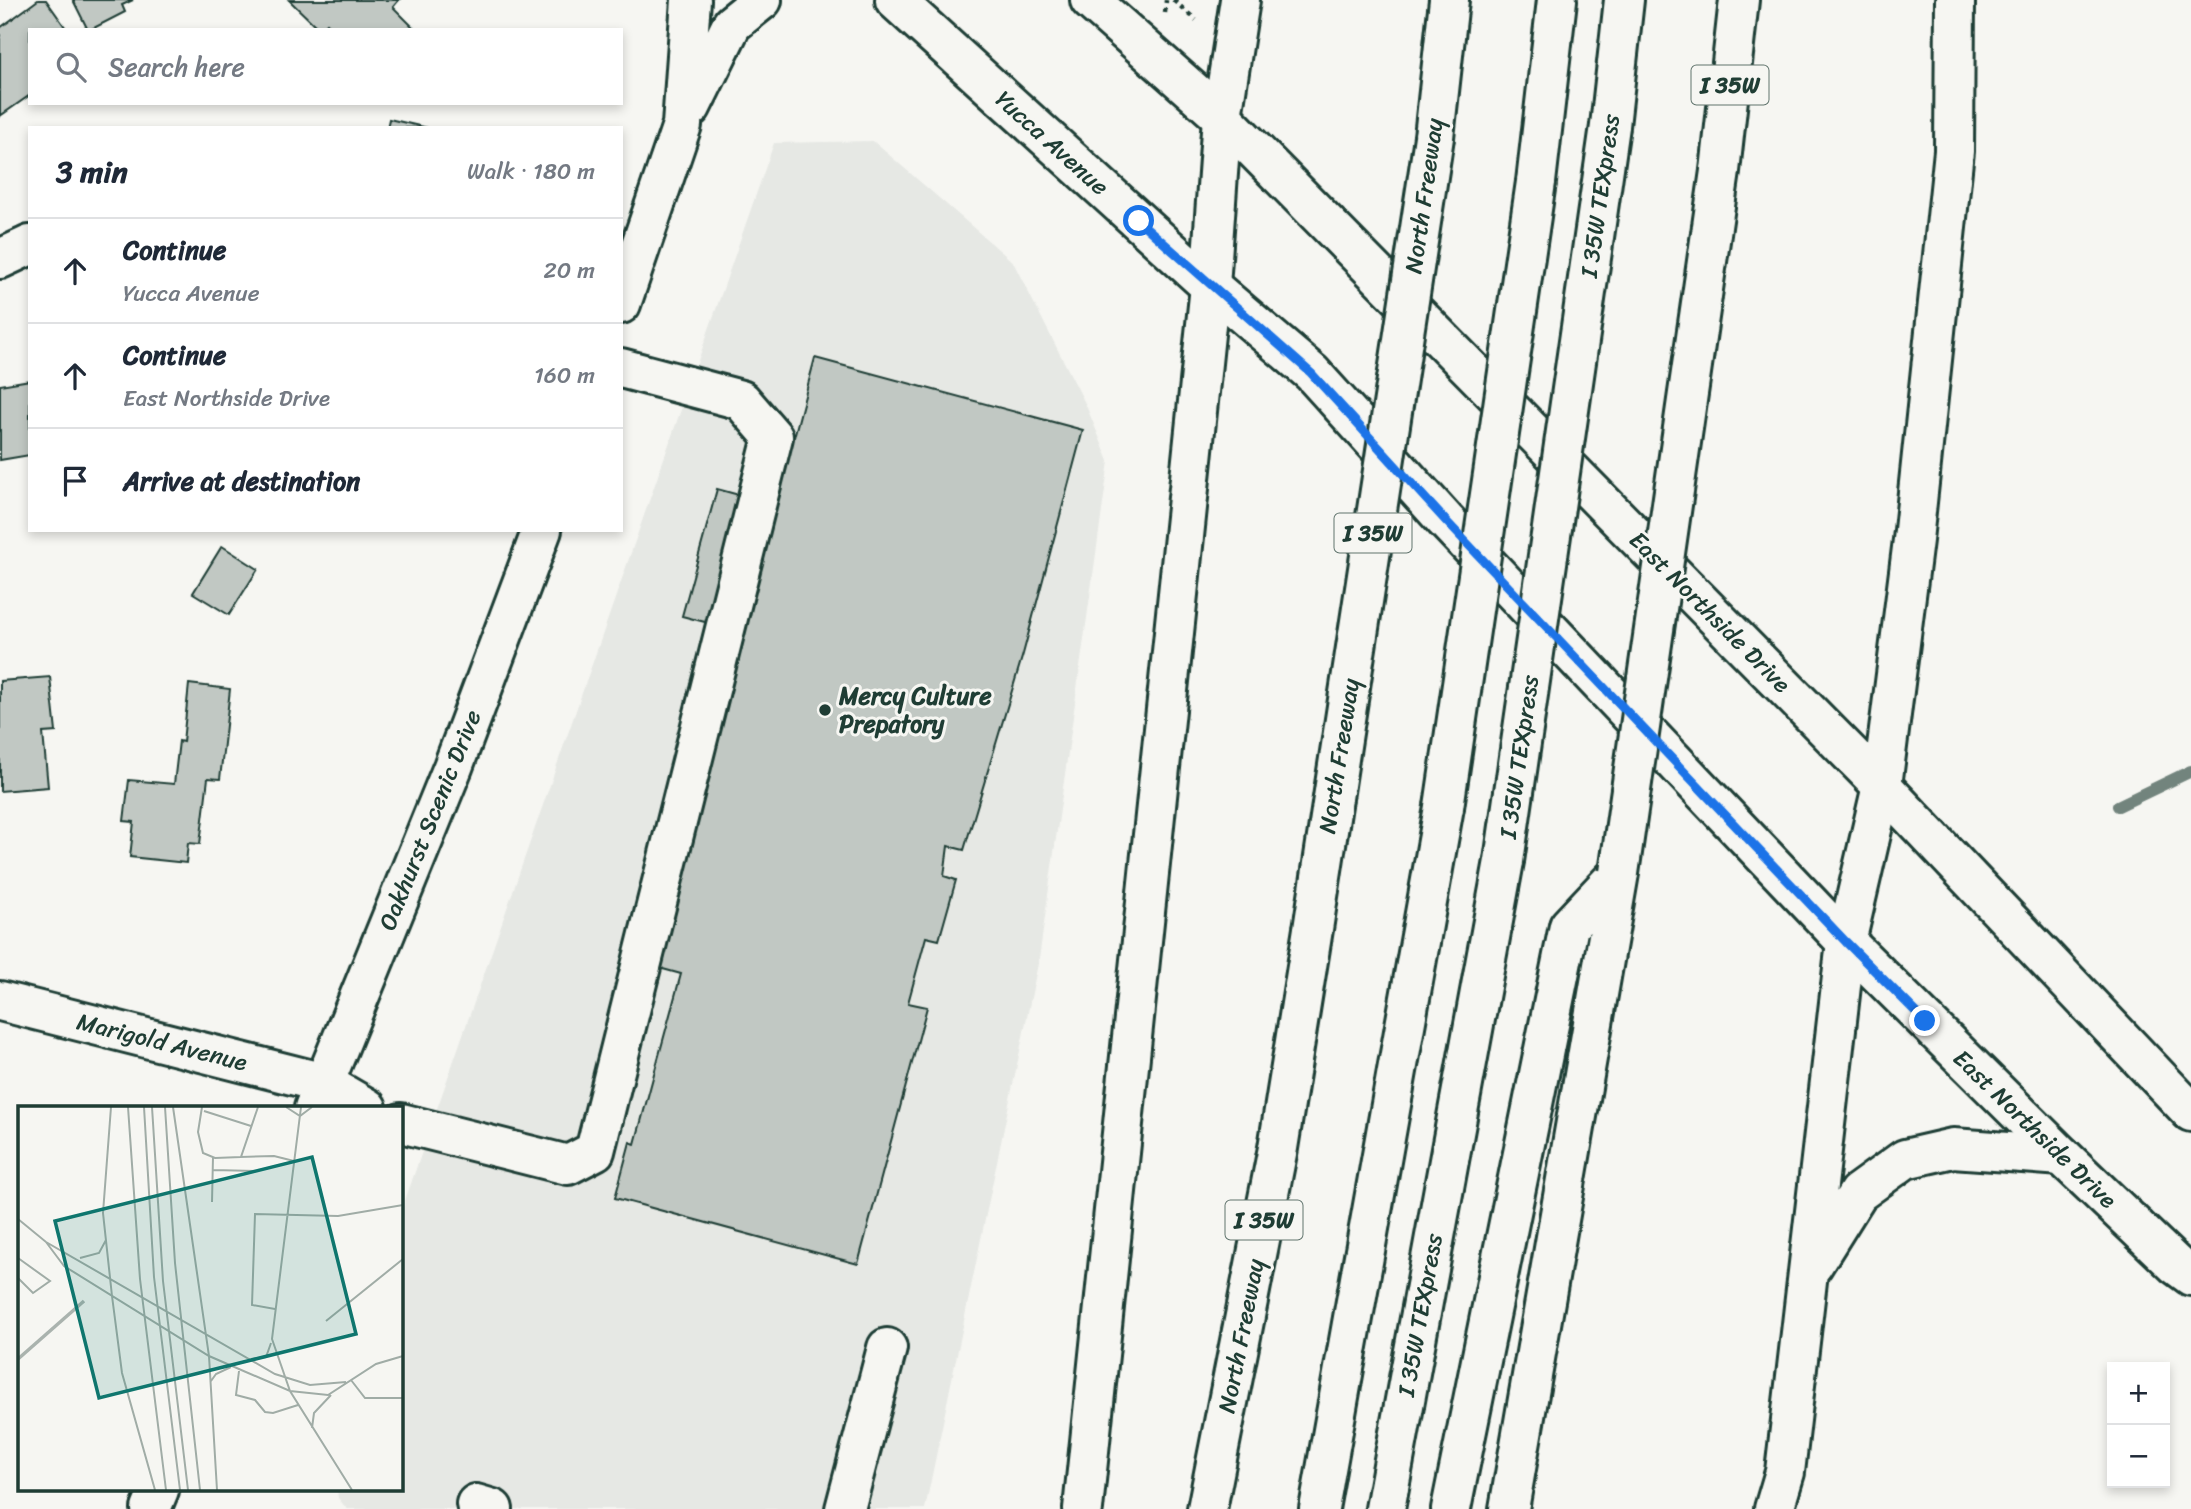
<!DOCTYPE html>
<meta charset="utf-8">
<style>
body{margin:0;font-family:Sriracha,sans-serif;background:#f2f2f3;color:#1f2937}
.controls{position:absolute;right:21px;bottom:21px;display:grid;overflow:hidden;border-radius:0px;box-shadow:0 4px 10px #0003}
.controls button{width:63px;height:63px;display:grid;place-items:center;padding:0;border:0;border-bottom:2px solid #e0e1e3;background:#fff;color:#1f2937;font:35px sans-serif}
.stop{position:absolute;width:21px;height:21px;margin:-16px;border:5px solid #1a73e8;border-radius:50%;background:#fff}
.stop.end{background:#1a73e8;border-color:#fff;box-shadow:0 2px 7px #0008}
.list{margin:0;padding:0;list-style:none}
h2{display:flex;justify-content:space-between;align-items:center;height:91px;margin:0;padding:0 28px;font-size:30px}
h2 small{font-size:23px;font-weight:400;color:#747a83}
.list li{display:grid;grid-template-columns:46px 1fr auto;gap:21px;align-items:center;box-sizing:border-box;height:105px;padding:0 28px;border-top:2px solid #e0e1e3}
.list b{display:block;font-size:26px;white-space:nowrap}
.list p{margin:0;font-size:23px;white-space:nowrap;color:#747a83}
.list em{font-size:23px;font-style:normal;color:#747a83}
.icon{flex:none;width:38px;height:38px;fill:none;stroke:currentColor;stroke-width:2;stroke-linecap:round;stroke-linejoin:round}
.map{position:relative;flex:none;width:2191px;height:1509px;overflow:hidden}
.search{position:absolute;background:#fff;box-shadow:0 4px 10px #0003;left:28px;top:28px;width:595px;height:77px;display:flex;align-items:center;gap:18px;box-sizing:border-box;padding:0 24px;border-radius:0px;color:#747a83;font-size:26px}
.panel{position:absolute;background:#fff;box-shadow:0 4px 10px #0003;left:28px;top:126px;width:595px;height:406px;border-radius:0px}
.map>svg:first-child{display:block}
</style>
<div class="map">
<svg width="2191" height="1509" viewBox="0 0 2191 1509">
<rect width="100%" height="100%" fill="#f6f6f2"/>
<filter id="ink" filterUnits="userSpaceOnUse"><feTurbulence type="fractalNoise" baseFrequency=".0143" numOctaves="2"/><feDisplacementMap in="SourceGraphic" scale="14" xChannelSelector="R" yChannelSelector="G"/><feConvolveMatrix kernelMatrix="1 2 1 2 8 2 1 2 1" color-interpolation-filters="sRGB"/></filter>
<g filter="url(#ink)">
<path fill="#e6e8e4" d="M873 141 1013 262 1085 403 1109 461 1039 959 925 1509H347L338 1498 337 1490H401V1212L774 143Z"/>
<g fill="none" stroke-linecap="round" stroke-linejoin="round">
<path stroke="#72847d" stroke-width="12" d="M2118 806 2191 771"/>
</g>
<path fill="#c1c8c3" stroke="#1f3d34" stroke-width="2" d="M38 0H46L65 27 62 30H30V95L0 116V28Z
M73 0H133L122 5 125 12 90 30H88Z
M289 0H399L393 7 416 30H334L327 23 320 30Z
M389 119 428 128H387Z
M815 358 1083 430 1023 654 964 850 948 846 944 876 956 880 939 940 926 937 908 1003 927 1007 858 1264 615 1198 630 1142 635 1144 681 974 652 966 743 632 682 616 717 489 776 505Z
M30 380V455L0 460V385Z
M222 546 258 569 229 615 193 593Z
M50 677 56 732 43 733 48 787 0 791V681Z
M189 684 230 689 220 779 208 778 200 844 188 843 186 863 130 857 134 822 124 821 129 780 174 784 179 741 183 742Z"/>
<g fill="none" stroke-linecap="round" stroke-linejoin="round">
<g stroke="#1f3d34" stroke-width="44">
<path id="minor" d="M895 0 1210 286 1312 373 1445 520 1846 942 2062 1156 2176 1265 2191 1276
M1090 0 1222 117 1882 786 2191 1112
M691 107 732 24 762 0
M0 259 30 245
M621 304 682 125 691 0
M0 1001 324 1083 367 1108
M314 1108 453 767 542 530
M401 1123 568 1165 595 1151 773 437 741 400 621 368
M476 1504 493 1509
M151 1509 159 1490
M845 1509 887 1348"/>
</g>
<g stroke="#1f3d34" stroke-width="44">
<path id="highway" d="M1610 126 1624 0
M1434 137 1449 0
M1720 171 1739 0
M1536 182 1557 0
M1813 1265 1858 1193 1905 1159 1953 1148 2062 1156
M1083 1509 1210 286 1222 117 1240 0
M1207 1509 1278 1148 1313 929
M1319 1509 1444 807
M1385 1509 1504 861
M1451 1509 1569 926 1619 873
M1509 1509 1619 873
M1774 1509 1785 1472 1846 942 1882 786 1913 540 1954 151 1955 0"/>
</g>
<path stroke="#1f3d34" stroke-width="4.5" stroke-dasharray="5 5" stroke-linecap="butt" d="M1173 0 1196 20
M1165 13 1166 0"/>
<use href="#minor" stroke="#f6f6f2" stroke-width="38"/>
<use href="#highway" stroke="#f6f6f2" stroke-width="38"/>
<g stroke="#1f3d34" stroke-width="44" stroke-linecap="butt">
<path id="highway-bridge" d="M1444 807 1536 182
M1504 861 1610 126
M1619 873 1720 171
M1313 929 1434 137"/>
</g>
<use href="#highway-bridge" stroke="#f6f6f2" stroke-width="38"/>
</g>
</g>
<g fill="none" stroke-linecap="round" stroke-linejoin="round" filter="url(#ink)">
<path stroke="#1a73e8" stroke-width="9" d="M1139 221 1311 373 1445 520 1846 942 1925 1021"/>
</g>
<circle fill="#1f3d34" stroke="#f6f6f2" stroke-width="2.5" cx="825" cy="710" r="7"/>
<g text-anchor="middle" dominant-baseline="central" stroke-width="6" stroke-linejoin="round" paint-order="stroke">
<g fill="#f6f6f2" stroke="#60746d" stroke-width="2">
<rect x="1691.5" y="65.5" width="77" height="39" rx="5"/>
<rect x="1334.5" y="513.5" width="77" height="39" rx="5"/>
<rect x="1225.5" y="1200.5" width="77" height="39" rx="5"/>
</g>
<g font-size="23" font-weight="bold" fill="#1f3d34">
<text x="1730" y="85">I 35W</text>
<text x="1373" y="533">I 35W</text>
<text x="1264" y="1220">I 35W</text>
</g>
<g font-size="24" fill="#1f3d34" stroke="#f6f6f2">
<text transform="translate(1052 143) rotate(42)">Yucca Avenue</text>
<text transform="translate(1424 196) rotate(-82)">North Freeway</text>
<text transform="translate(1600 196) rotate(-82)">I 35W TEXpress</text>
<text transform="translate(1710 612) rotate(45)">East Northside Drive</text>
<text transform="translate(1339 756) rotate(-81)">North Freeway</text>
<text transform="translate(1519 757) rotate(-82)">I 35W TEXpress</text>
<text transform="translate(430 820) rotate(-68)">Oakhurst Scenic Drive</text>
<text transform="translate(162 1042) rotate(14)">Marigold Avenue</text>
<text transform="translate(2035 1129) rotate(44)">East Northside Drive</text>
<text transform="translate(1420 1315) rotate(-80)">I 35W TEXpress</text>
<text transform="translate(1241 1336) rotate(-79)">North Freeway</text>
</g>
<g font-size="24" font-weight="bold" fill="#1f3d34" stroke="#f6f6f2" text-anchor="start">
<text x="839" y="696">Mercy Culture<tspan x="839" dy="28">Prepatory</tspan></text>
</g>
</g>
<g transform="translate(18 1106)">
<rect width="385" height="385" fill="#f6f6f2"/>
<path fill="none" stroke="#aab3ae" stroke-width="3.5" d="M0 253 66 195"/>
<path fill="none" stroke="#a0aca6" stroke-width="2" d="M93 1 85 107 94 190 104 267 137 384M110 1 122 173 148 384M126 1 136 171 162 384M134 1 145 175 170 384M147 1 157 157 182 384M155 1 191 250 199 384M184 1 180 26 185 47 197 52 223 51M240 1 223 51 256 50 276 55M268 1 282 10 294 1M283 1 254 233 272 285 334 384M186 5 233 20M195 64 238 65M194 96 195 51M0 113 28 136 257 268 292 279 328 276M28 136 46 160 191 250 272 285 310 289 358 258 385 250M0 152 32 175 15 187 0 172M62 152 81 147 88 134M257 203 234 199 237 108 320 110 385 99M308 215 385 153M233 253 248 251 253 237M221 265 218 289 237 294 247 306 255 307 280 299M333 274 347 292H385M193 275 198 268 213 261M294 322 296 307 313 289"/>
<path fill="#0f766e" fill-opacity="0.15" stroke="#0f766e" stroke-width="3.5" d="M294 51 338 228 81 292 37 115Z"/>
<rect width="385" height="385" fill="none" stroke="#1f3d34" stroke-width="3.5"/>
</g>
</svg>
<div class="controls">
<button>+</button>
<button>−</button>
</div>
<div class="stop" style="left:1139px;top:221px"></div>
<div class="stop end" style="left:1925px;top:1021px"></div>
<div class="search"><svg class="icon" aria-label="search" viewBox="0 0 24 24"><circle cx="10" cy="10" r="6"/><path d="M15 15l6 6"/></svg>Search here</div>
<section class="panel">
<h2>3 min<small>Walk · 180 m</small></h2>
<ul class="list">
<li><svg class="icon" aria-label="ahead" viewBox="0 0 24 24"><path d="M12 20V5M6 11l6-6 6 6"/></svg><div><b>Continue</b><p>Yucca Avenue</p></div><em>20 m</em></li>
<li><svg class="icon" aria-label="ahead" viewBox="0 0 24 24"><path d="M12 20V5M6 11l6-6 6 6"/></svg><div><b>Continue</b><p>East Northside Drive</p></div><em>160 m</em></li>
<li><svg class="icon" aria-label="arrive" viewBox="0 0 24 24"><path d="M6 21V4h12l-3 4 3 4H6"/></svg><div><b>Arrive at destination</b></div></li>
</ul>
</section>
</div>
